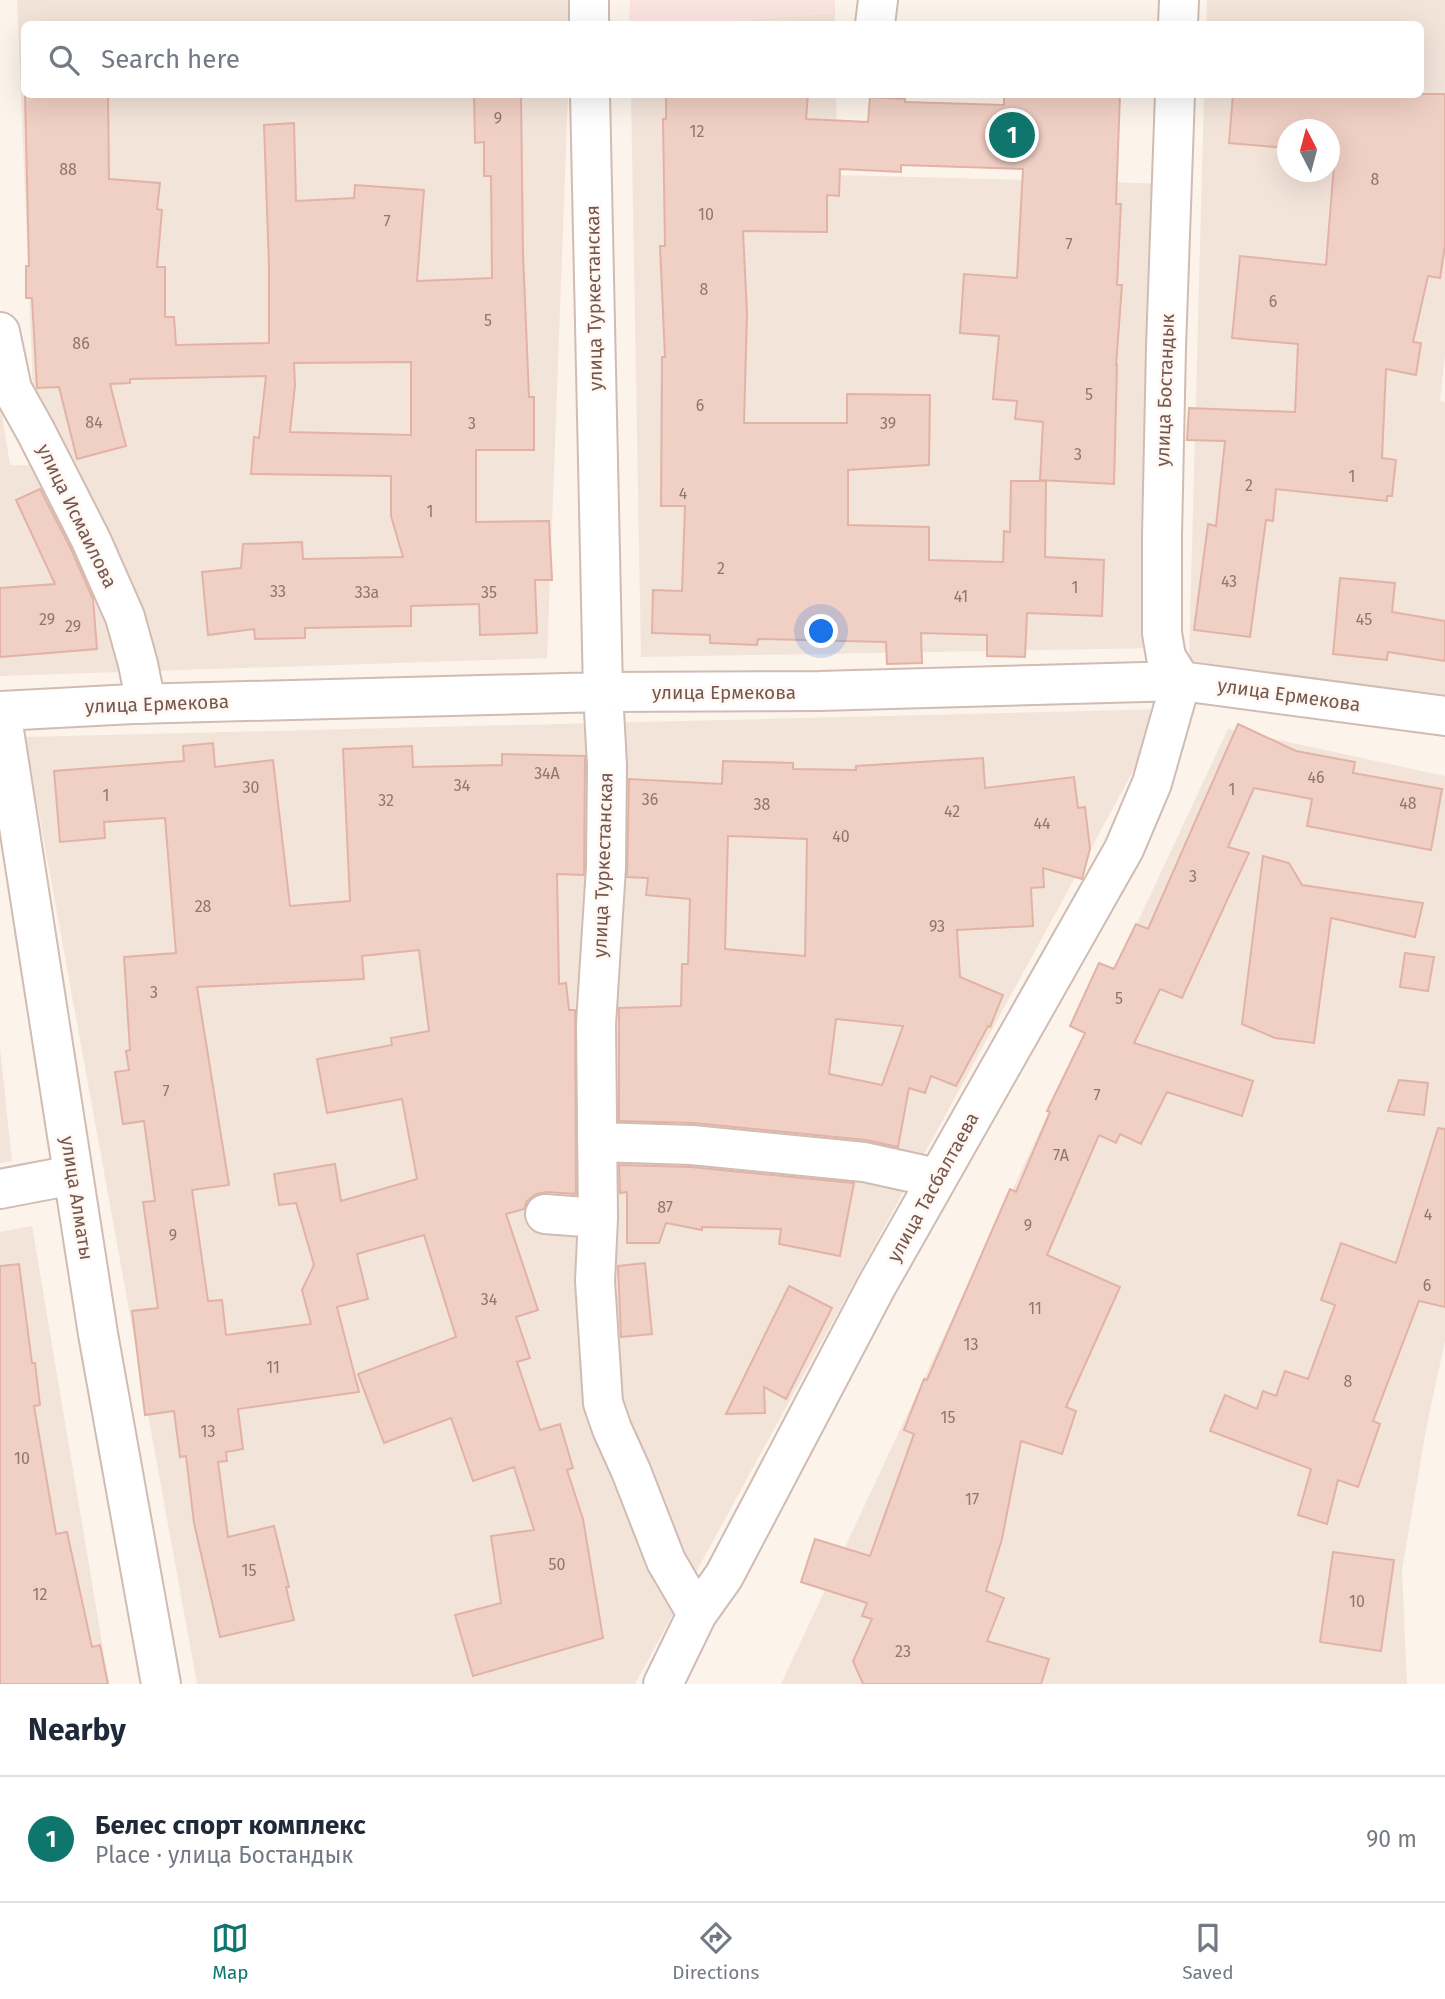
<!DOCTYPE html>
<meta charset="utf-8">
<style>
body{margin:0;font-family:"Fira Sans",sans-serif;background:#f2f2f3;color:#1f2937}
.compass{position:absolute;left:1277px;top:119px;width:63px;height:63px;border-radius:50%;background:#fff;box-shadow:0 7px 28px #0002;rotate:354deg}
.you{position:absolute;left:822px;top:632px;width:24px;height:24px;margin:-18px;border:5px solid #fff;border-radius:50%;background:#1a73e8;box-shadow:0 0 0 10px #1a73e833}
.badge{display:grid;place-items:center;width:46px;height:46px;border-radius:50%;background:#0f766e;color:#fff;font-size:23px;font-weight:700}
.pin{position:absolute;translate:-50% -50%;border:4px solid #fff;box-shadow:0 2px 7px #0006}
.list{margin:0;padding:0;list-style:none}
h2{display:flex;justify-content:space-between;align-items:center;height:91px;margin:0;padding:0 28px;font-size:30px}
h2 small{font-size:23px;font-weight:400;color:#747a83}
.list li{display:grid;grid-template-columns:46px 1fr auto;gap:21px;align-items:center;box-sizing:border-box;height:126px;padding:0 28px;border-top:2px solid #e0e1e3}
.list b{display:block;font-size:26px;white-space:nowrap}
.list p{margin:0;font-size:23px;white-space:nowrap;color:#747a83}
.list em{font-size:23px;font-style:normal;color:#747a83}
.icon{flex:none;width:38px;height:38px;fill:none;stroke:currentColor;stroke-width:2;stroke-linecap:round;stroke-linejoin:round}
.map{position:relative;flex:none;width:1445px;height:1684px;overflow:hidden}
.search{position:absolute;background:#fff;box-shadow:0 7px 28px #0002;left:21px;right:21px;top:21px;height:77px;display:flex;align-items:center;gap:18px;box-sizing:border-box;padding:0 24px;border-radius:10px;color:#747a83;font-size:26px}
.sheet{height:217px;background:#fff}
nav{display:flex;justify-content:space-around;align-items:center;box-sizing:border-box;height:98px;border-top:2px solid #e0e1e3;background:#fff;font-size:19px;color:#747a83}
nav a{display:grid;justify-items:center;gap:4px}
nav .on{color:#0f766e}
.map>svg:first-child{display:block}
</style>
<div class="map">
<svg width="1445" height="1684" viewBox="0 0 1445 1684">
<rect width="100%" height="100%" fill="#fcf3eb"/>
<path fill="#f3e4da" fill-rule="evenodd" d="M17 0H572L571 24H24V94L568 95 547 658 0 676V401L10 465 69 466 33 389Z
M1207 0H1445V356L1440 401 1445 402V705L1189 660 1204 95 1420 94V24H1206ZM1288 130H1330V172H1288Z
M835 13V24H689Z
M631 95H836L838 175 1173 184 1158 648 641 657Z
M1167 709 635 1684H197L25 737Z
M1228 729 1445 776V1341L1427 1424 1402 1570 1407 1684H781Z
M0 1048 12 1161 0 1163Z
M32 1226 109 1684H0V1232Z"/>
<path fill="#fbe4e0" d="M630 0H835V13L689 24H629Z"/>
<path fill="#f0cfc4" stroke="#e2b3a5" stroke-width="2" fill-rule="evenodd" d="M25 94H108L109 179 160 183 157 209 162 210 157 267H165V317H174L176 345 269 343V265L264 125 294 123 296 201 354 198 355 185 424 190 417 281 492 278 491 176H484V142L475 143 474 94H521L523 253 529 397H534V450H476V522L549 521 552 580H535L537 633 480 635 479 604 411 606V626L305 628V638L255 639 254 629 208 635 202 572 241 568 243 544 302 542 303 559 403 557 391 516V476L251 474 254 437 259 438 266 376 130 379V383L110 384 126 446 77 459 59 387 37 388 32 298H26V266H29ZM411 362V435L290 432 295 385 294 363Z
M666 94H808L806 119 868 122 870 97 905 99V102L1004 105V94H1120L1116 204H1121L1117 285H1122L1116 365H1117L1114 484 1040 480 1043 422 1015 419 1017 401 993 399 999 336 960 333 964 274 1017 278 1023 169 901 165V172L840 169 839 196 827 195V232L743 231 747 313 744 423H847V394L930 395 929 465 848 470V525L929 527V560L1003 562 1004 531 1010 532 1011 481H1046L1045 557 1104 560 1102 616 1027 613 1025 657 987 656V635L921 633 922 663 887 664 886 642 758 639 757 645 710 643V635L652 633 653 590 682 591 685 506H661L662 357H665L660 246H665L663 119H666Z
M1233 94 1308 97V94H1445V245L1440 278 1428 276 1413 342 1421 343 1416 375 1386 369 1382 458 1396 460 1392 496H1387V501L1276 489 1273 521 1266 520 1250 637 1194 630 1208 524 1216 526 1225 441 1187 440 1189 408 1295 412 1298 344 1232 338 1240 256 1326 265 1335 152 1329 151V130H1287V148L1229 143Z
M40 489 71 549 93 599 97 649 0 657V588L55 584 16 500Z
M1340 578 1395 583 1392 612 1445 621V661L1388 652 1387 660 1333 654Z
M1238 724 1296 751 1355 762 1353 773 1442 789 1431 850 1307 826 1312 799 1254 788 1228 847 1249 853 1182 998 1160 989 1134 1043 1253 1081 1242 1116 1167 1092 1141 1144 1120 1134 1116 1143 1099 1135 1047 1255 1120 1287 1066 1407 1076 1411 1062 1454 1021 1441 1002 1539 986 1591 1004 1598 987 1641 1049 1659 1041 1684H863L853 1661 872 1619 862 1616 867 1603 801 1582 815 1539 870 1556 914 1434 904 1430 924 1379 927 1380 1010 1189 1016 1192 1050 1112 1047 1111 1085 1033 1070 1026 1099 963 1114 969 1136 924 1148 929Z
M213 743 215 767 273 760 290 906 350 901 343 749 412 746 413 767 502 765V754L585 756 584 875 557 874 559 984 566 983 569 1010H575L576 1194 547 1192 536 1194 527 1201 524 1209 506 1214 538 1310 516 1317 530 1358 517 1362 540 1430 560 1424 573 1468 567 1470 583 1519 603 1638 473 1676 455 1615 501 1603 491 1536 534 1530 514 1467 473 1481 451 1418 384 1443 358 1374 456 1337 424 1235 357 1254 368 1299 337 1307 359 1392 238 1409 243 1449 226 1452 227 1461 218 1462 228 1537 274 1526 289 1587H286L294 1620 220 1637 194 1523 186 1456 180 1457 174 1411 145 1415 132 1311 158 1308 143 1202 155 1201 144 1121 123 1124 115 1072 129 1070 126 1051 130 1050 124 957 176 953 165 818 104 822 105 838 60 842 54 771 184 761 183 746ZM419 950 429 1031 391 1038 392 1045 317 1059 327 1113 402 1099 417 1179 341 1201 335 1164 274 1174 279 1205 296 1203 314 1265 302 1290 311 1324 226 1335 222 1300 208 1301 192 1190 229 1185 197 987 364 979 362 956Z
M983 758 985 788 1074 777 1078 808 1085 807 1090 849 1082 879 1043 868 1044 887 1031 888 1033 926 957 930 960 977 1003 995 990 1027 988 1026 956 1086 931 1076 925 1093 909 1088 898 1147 866 1140 694 1123 619 1121V1008L681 1006 682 964H688L690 899 646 895 648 878 627 877 629 779 722 784 723 761 793 763V769L856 770V766ZM728 836 807 839 805 956 725 949ZM836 1019 903 1026 882 1085 829 1074Z
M1263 856 1289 863 1302 885 1423 903 1415 937 1331 918 1314 1043 1275 1038 1242 1024Z
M1405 953 1434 957 1428 991 1400 987Z
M1399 1080 1428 1083 1424 1115 1388 1111Z
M1438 1128 1445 1129V1307L1419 1301 1373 1421 1380 1424 1358 1487 1338 1480 1327 1524 1298 1515 1311 1469 1210 1431 1225 1395 1257 1409 1263 1391 1276 1396 1285 1371 1308 1379 1335 1305 1321 1300 1341 1243 1396 1263Z
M619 1165 691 1167 854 1183 840 1256 779 1244 781 1229 702 1227V1230L666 1223 659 1243H627V1192L620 1193Z
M645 1263 652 1334 621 1337 618 1266Z
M19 1264 32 1363H35L40 1405 34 1406 56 1534 67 1532 92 1647 100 1645 108 1684H0V1266Z
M789 1286 832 1308 786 1399 764 1387 765 1413 726 1414Z
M1333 1552 1394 1560 1381 1651 1320 1642Z"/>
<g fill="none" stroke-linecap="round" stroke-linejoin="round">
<g stroke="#d0bcb3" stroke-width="42">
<path id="minor" d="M589 0V24
M875 24 878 0
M1178 24 1179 0
M590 94 603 692 607 765 606 867 596 1024 598 1218 595 1281 603 1403 612 1429 631 1471 666 1561 697 1614
M0 332 12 389 36 432 91 540 125 617 138 664 146 704
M0 711 133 704 603 692 819 691 1181 681 1445 716
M1 711 98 1334 161 1684
M597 1142 692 1145 864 1162 937 1178
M0 1189 73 1175
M545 1214 598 1218
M663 1684 697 1614 724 1576 876 1287 1124 849 1152 783 1181 681 1166 657 1162 633V536L1166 347 1175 94"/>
</g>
<use href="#minor" stroke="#fff" stroke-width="38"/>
</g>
<g text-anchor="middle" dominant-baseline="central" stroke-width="5" stroke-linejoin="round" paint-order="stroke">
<g font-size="16" fill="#94756c">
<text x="498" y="118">9</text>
<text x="697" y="131">12</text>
<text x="68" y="169">88</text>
<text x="1375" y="179">8</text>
<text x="706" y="214">10</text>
<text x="387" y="221">7</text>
<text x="1069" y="244">7</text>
<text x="704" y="289">8</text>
<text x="1273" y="301">6</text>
<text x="488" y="320">5</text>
<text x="81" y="343">86</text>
<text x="1089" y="394">5</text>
<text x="700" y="405">6</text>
<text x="94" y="422">84</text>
<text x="472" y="423">3</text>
<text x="888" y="423">39</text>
<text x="1078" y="454">3</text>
<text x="1352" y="476">1</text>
<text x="1249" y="485">2</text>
<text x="683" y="493">4</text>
<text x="430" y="511">1</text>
<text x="721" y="568">2</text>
<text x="1229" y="581">43</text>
<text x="1075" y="587">1</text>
<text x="278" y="591">33</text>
<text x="367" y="592">33а</text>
<text x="489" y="592">35</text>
<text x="961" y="596">41</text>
<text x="47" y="619">29</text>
<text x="1364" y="619">45</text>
<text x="73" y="626">29</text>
<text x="547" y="773">34А</text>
<text x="1316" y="777">46</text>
<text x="462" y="785">34</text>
<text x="251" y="787">30</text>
<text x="1232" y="789">1</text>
<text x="106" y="795">1</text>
<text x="650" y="799">36</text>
<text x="386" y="800">32</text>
<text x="1408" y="803">48</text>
<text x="762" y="804">38</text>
<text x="952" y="811">42</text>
<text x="1042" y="823">44</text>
<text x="841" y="836">40</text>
<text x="1193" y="876">3</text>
<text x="203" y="906">28</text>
<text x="937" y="926">93</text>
<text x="154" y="992">3</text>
<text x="1119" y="998">5</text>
<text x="166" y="1091">7</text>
<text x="1097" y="1095">7</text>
<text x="1061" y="1155">7А</text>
<text x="665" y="1207">87</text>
<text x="1428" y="1214">4</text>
<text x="1028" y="1225">9</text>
<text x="173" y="1235">9</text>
<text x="1427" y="1285">6</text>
<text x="489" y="1299">34</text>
<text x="1035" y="1308">11</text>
<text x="971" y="1344">13</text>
<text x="273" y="1367">11</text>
<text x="1348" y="1381">8</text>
<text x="948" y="1417">15</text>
<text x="208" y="1431">13</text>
<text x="22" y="1458">10</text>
<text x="972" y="1499">17</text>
<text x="557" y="1564">50</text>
<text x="249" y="1570">15</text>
<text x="40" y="1594">12</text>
<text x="1357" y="1601">10</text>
<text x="903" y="1651">23</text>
</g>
<g font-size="19" fill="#76574f" stroke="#fef7f2">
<text transform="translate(594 298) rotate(-91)">улица Туркестанская</text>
<text transform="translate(1165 390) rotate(-88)">улица Бостандык</text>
<text transform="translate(77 516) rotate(64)">улица Исмаилова</text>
<text x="724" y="692">улица Ермекова</text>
<text transform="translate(1289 695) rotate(8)">улица Ермекова</text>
<text transform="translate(157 704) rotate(-2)">улица Ермекова</text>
<text transform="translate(603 865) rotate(-88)">улица Туркестанская</text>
<text transform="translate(933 1187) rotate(-61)">улица Тасбалтаева</text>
<text transform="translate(77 1198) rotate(81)">улица Алматы</text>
</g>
</g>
</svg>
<svg class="compass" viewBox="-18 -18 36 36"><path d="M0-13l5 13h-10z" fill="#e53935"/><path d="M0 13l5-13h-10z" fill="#747a83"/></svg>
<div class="you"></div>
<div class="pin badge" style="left:1012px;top:135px">1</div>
<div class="search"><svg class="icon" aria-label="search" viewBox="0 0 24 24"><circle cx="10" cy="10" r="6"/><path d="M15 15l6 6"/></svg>Search here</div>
</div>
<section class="sheet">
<h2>Nearby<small></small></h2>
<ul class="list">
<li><span class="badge">1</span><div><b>Белес спорт комплекс</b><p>Place · улица Бостандык</p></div><em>90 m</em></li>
</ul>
</section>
<nav>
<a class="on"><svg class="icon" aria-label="map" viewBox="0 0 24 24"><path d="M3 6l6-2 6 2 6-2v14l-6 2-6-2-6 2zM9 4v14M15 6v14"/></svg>Map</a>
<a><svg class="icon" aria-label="directions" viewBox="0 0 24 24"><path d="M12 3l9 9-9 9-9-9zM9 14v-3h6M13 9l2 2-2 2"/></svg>Directions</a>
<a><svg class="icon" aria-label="saved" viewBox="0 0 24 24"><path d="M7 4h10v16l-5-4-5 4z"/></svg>Saved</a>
</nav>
